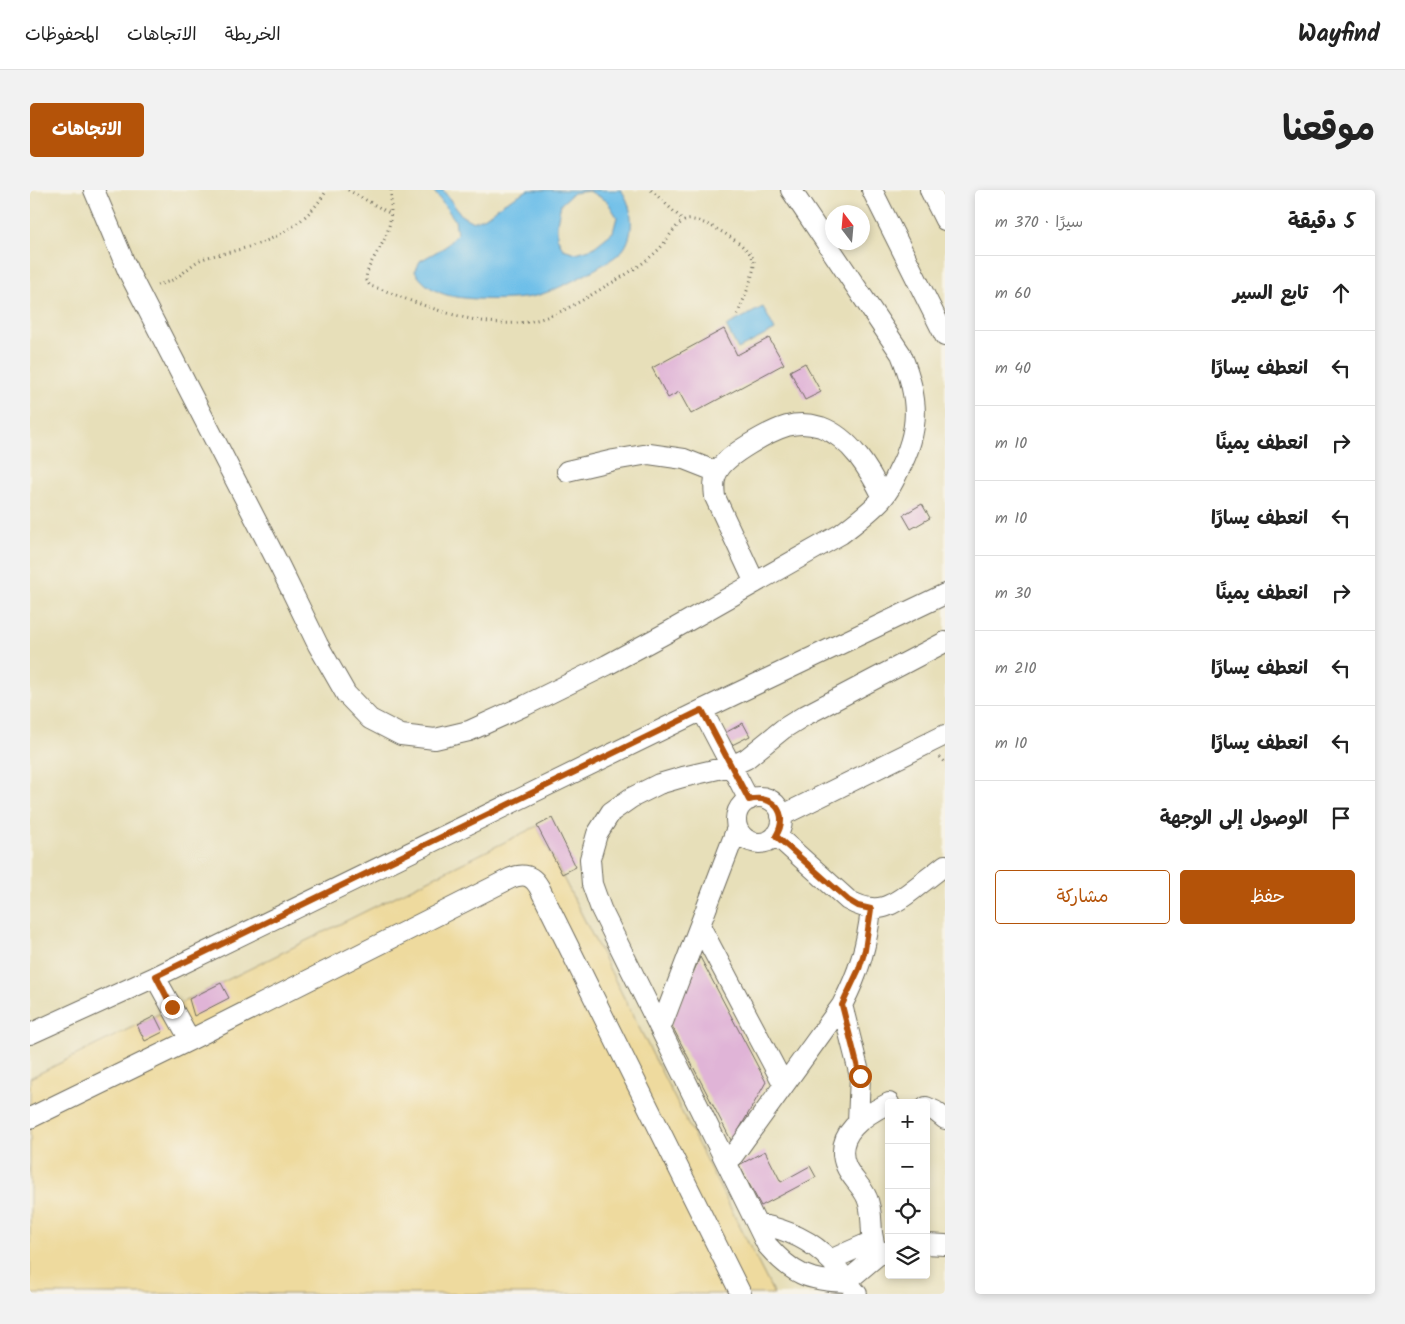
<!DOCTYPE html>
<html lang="ar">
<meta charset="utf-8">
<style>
body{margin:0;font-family:Kalam,"Playpen Sans Arabic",sans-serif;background:#f2f2f2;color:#222;direction:rtl}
.controls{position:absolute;right:15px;bottom:15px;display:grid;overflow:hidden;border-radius:5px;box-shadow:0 2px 8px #0003}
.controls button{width:45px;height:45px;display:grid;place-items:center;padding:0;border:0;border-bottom:1px solid #e0e0e0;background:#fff;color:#222;font:25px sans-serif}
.compass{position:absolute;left:795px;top:15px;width:45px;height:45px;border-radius:50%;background:#fff;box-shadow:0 2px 8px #0003;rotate:344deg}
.stop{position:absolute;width:15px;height:15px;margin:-11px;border:4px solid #b45309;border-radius:50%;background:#fff}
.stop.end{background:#b45309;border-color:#fff;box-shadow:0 1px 5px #0008}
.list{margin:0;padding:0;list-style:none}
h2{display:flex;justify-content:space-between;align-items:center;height:65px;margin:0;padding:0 20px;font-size:21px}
h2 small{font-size:16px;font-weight:400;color:#767676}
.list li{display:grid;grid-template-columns:32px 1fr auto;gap:15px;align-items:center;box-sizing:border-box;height:75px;padding:0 20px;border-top:1px solid #e0e0e0}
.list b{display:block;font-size:19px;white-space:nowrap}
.list em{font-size:16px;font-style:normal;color:#767676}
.actions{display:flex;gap:10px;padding:15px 20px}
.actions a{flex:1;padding:11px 0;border:1px solid #b45309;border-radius:5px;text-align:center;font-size:18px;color:#b45309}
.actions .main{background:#b45309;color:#fff}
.icon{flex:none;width:28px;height:28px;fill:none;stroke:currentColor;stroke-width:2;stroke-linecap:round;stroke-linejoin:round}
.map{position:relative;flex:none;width:915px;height:1104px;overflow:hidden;direction:ltr;border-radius:5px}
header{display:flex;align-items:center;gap:30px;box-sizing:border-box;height:70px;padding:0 25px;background:#fff;border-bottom:1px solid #e0e0e0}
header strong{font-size:24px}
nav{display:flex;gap:28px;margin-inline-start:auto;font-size:18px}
.intro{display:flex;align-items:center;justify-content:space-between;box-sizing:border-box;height:120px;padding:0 30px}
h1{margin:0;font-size:35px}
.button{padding:12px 22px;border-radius:5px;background:#b45309;color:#fff;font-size:18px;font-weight:700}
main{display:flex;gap:30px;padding:0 30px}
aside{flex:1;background:#fff;border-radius:5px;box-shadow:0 2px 8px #0003}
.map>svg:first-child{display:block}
</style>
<header>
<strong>Wayfind</strong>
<nav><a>الخريطة</a><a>الاتجاهات</a><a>المحفوظات</a></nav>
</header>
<div class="intro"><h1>موقعنا</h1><a class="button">الاتجاهات</a></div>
<main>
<aside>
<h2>5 دقيقة<small>سيرًا · 370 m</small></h2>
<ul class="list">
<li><svg class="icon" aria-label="ahead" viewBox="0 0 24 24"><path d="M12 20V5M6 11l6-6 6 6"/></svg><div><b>تابع السير</b></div><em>60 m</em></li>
<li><svg class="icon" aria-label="left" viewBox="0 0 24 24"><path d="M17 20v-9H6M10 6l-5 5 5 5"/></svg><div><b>انعطف يسارًا</b></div><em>40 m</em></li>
<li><svg class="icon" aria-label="right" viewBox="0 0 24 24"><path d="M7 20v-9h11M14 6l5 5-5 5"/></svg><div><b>انعطف يمينًا</b></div><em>10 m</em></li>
<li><svg class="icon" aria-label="left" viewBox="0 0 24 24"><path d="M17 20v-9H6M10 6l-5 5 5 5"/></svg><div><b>انعطف يسارًا</b></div><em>10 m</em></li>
<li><svg class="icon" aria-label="right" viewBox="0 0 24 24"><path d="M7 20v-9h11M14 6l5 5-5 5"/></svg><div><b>انعطف يمينًا</b></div><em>30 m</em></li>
<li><svg class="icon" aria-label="left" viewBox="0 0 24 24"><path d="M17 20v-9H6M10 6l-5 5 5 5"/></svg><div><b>انعطف يسارًا</b></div><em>210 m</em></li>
<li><svg class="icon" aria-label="left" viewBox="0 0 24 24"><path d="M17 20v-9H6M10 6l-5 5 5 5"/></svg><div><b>انعطف يسارًا</b></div><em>10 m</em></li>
<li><svg class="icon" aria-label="arrive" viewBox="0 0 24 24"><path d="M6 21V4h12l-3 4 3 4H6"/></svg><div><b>الوصول إلى الوجهة</b></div></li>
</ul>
<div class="actions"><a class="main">حفظ</a><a>مشاركة</a></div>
</aside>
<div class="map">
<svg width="915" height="1104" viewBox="0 0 915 1104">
<rect width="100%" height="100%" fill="#f7f3e8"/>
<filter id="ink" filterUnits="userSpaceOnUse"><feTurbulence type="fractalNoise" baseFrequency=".02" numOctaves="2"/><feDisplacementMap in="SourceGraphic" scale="10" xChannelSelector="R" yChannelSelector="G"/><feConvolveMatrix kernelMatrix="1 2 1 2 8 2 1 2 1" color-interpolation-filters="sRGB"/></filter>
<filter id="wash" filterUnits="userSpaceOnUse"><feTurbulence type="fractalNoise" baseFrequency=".0096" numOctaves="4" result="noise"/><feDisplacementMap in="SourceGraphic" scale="20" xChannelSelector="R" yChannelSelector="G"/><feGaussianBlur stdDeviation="1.12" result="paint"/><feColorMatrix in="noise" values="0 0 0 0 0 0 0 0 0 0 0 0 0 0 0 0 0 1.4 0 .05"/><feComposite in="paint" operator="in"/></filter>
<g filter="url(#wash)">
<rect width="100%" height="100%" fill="#e7dfb9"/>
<path fill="#eeda9e" stroke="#8c8264" d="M507 636 744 1104H0V888Z"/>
<path fill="#6ebfe9" stroke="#4c758a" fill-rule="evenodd" d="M403 0H413L432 26 443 32 457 26 474 13 498 0H591C603 15 606 45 592 61 581 73 522 103 505 106 485 111 429 111 411 103 399 98 392 92 385 82L390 71 415 57 427 44 425 30ZM559 1 577 11 587 27 583 42 563 58 546 63 533 59 527 47V33L531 14 543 3Z
M733 117 745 140 708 159 696 136Z"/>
<g id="blocks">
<path fill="#e0b4d7" d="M694 139 707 165 739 148 754 174 661 224 649 202 638 208 622 178Z
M775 173 791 202 775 210 760 181Z
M892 314 900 328 881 339 873 325Z
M713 533 720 546 702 555 695 543Z
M522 628 546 677 532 684 507 636Z
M670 767 736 892 702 952 641 834Z
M191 793 199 808 164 826 159 809Z
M125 826 133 842 115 851 107 835Z
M735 961 751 992 780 976 786 987 731 1016 709 975Z"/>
</g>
</g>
<g filter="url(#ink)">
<use href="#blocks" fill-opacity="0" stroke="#6d6a5d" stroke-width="1"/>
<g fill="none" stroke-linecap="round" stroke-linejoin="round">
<g stroke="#6d6a5d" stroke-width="22">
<path id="minor" d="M64 0 98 81 250 377 288 455 316 504 340 529 371 545 405 549 439 541 496 515 577 475 640 441 811 344C825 333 840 322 852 309 859 301 864 291 868 282 891 239 889 208 871 164L761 0
M842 0 915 146
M900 0 915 30
M537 281 584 270 619 264 654 269 687 282
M725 393 685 307C684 298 683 289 688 281 696 265 740 241 757 236 768 233 781 234 791 237 821 248 840 281 853 307
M672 520 719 610
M706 630a23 23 0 1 1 46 0a23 23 0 1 1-46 0Z
M751 626 915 545
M746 645 818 710C846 726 861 717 884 699 894 691 905 683 915 675
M670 736 754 895
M125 787 160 850
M812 815 830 886 828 932
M631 837 707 638
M0 844 125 787 672 520 915 404
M896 917 905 921 915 929
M0 928 160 850 481 688C494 683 502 685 509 697L711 1104
M697 974 812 815C829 783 837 755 841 719
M728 1034C756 1039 780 1049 800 1070 810 1080 817 1093 827 1104
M896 1054 915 1055
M859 1061 848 1065 816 1092C778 1091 762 1084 737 1055L571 719 562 694 560 669 567 644 581 622 601 608 629 594 653 587 701 576 716 569 753 539 774 526 915 452
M848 1065C845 1058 843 1051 842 1043 841 1031 842 1019 837 1008 832 996 821 988 816 976 803 944 835 925 859 913
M800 1070 843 1051"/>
</g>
<path stroke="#6d6a5d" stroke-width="3" stroke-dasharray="1 4" stroke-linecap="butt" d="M318 0 361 24
M361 0C361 15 362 29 357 43 352 58 336 75 336 90L340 96C357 100 373 109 390 114 424 126 461 137 497 132 527 127 551 111 576 96 594 86 611 76 626 62 637 53 643 34 657 30 671 26 723 57 724 72 725 84 712 113 707 126
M621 0 654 31
M127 95C134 93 143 91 149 86 156 81 162 74 170 70 181 65 195 64 207 60 245 51 276 34 297 0
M910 567 915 572"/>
<use href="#minor" stroke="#fff" stroke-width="20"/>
</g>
</g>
<g fill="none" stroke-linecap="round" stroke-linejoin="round" filter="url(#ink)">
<path stroke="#b45309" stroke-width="6" d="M142 817 126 786 672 520 719 610C743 604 760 623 746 646L818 710 828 716 841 719 835 760 829 779 812 815 830 886"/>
</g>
</svg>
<div class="controls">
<button>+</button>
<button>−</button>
<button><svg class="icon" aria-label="locate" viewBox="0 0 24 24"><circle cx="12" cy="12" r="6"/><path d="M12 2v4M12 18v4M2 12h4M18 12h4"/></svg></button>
<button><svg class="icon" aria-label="layers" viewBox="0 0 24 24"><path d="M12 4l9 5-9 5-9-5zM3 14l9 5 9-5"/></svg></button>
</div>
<svg class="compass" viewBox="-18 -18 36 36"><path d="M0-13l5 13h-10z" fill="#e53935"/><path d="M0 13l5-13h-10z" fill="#767676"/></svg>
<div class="stop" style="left:830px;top:886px"></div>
<div class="stop end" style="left:142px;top:817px"></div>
</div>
</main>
